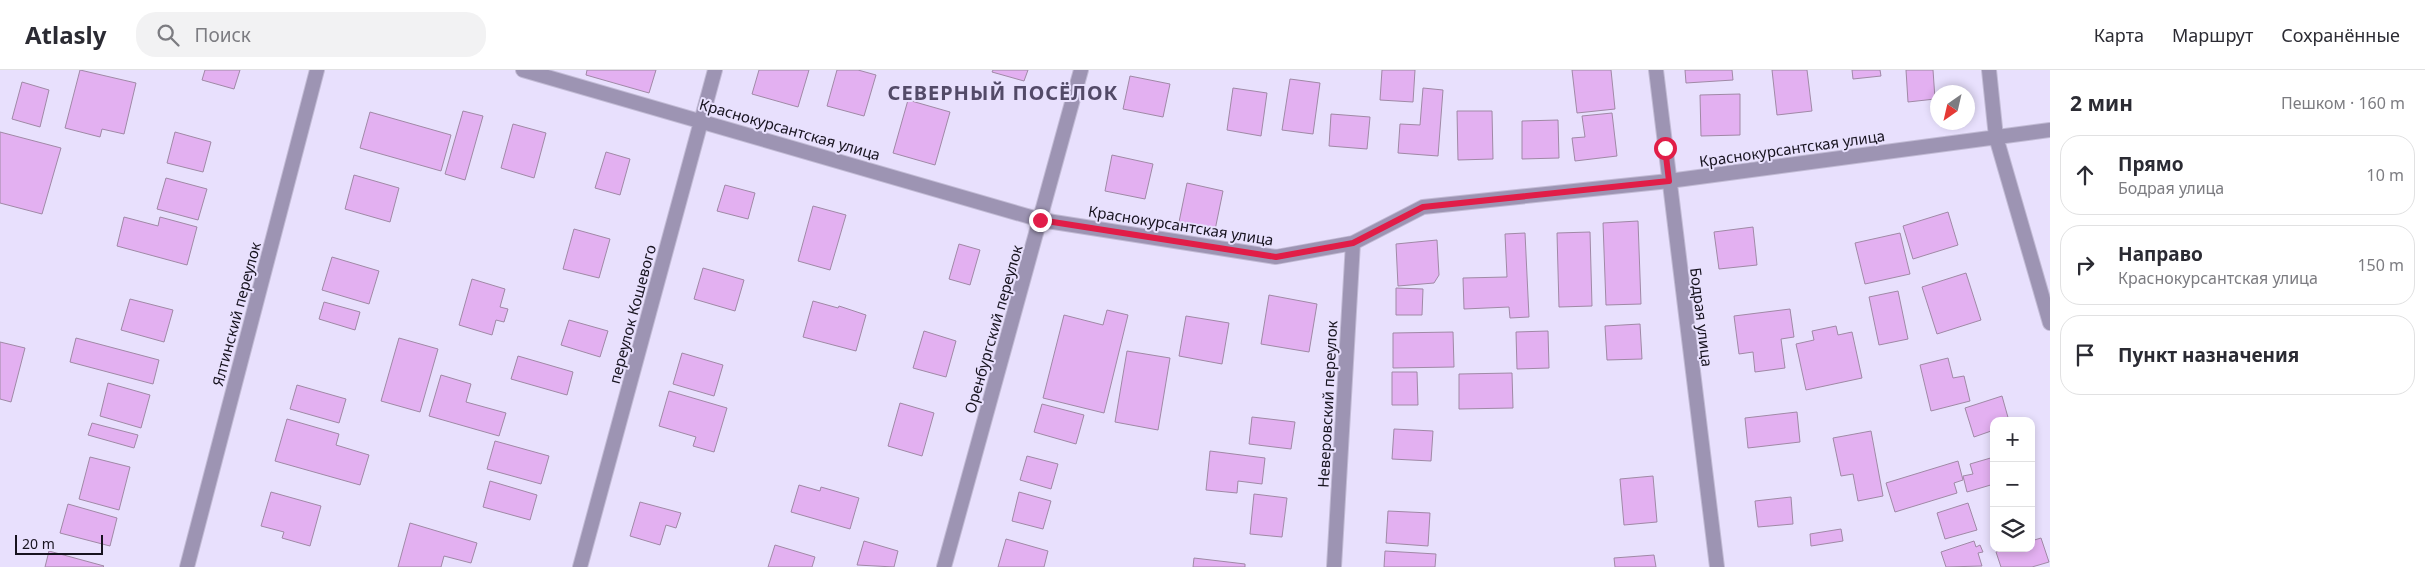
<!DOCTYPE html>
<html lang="ru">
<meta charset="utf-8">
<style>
body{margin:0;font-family:"Noto Sans",sans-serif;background:#f2f2f3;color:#2b2b33}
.controls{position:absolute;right:15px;bottom:15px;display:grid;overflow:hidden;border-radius:10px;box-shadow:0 2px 8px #0003}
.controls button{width:45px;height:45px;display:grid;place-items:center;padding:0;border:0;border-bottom:1px solid #e1e1e2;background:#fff;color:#2b2b33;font:25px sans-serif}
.compass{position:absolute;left:1930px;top:15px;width:45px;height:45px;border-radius:50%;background:#fff;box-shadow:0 2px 8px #0003;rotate:214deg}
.scale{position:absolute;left:15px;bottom:12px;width:88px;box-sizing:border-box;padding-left:5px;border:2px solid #17131f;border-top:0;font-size:14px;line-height:18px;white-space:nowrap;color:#17131f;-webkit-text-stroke:4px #e8e0fd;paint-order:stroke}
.stop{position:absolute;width:15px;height:15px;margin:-11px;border:4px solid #e11d48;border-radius:50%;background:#fff}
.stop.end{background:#e11d48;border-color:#fff;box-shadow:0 1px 5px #0008}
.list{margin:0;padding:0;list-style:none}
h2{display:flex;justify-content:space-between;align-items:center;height:65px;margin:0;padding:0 20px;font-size:21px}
h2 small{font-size:16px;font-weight:400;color:#7c7c81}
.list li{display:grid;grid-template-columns:32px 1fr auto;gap:15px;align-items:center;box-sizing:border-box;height:80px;margin:0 10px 10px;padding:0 10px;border:1px solid #e1e1e2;border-radius:20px}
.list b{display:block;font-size:19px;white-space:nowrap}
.list p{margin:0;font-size:16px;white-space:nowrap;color:#7c7c81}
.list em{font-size:16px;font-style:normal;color:#7c7c81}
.icon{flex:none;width:28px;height:28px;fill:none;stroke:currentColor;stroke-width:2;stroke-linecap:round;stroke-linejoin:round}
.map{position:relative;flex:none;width:2050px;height:497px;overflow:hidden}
header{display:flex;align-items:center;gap:30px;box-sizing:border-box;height:70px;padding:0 25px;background:#fff;border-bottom:1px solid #e1e1e2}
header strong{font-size:24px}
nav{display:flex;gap:28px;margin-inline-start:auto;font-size:18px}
.search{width:350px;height:45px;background:#f2f2f3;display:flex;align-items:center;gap:12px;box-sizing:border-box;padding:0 18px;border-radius:20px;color:#7c7c81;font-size:19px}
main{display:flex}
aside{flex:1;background:#fff}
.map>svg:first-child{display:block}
</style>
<header>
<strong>Atlasly</strong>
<div class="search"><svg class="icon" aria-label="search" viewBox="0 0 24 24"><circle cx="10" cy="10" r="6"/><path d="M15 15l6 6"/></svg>Поиск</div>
<nav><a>Карта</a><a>Маршрут</a><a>Сохранённые</a></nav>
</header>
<main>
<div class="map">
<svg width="2050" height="497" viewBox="0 0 2050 497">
<rect width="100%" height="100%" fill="#e8e0fd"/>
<path fill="#e3b0f1" stroke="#a089a6" d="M80 0 136 13 124 64 102 59 100 67 65 58Z
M205 0H240L234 19 202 10Z
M587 0H656L649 23 586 5Z
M759 0H809L798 37 752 24Z
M837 0H858L876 5 864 46 827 36Z
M993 0H1028L1024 11 992 2Z
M1382 0H1415L1413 32 1380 30Z
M1572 0H1611L1615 39 1577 43Z
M1685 0H1732L1733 10 1686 13Z
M1772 0H1807L1812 41 1777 45Z
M1852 0H1880L1881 6 1853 9Z
M1906 0H1933L1935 29 1908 32Z
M1130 6 1170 14 1163 47 1123 39Z
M1290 9 1320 13 1313 64 1282 60Z
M22 12 49 20 40 57 12 49Z
M1233 18 1267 23 1261 66 1227 60Z
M1423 18 1443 20 1438 86 1398 83 1400 54 1420 55Z
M1740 24V65L1701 66 1700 25Z
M908 30 950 42 935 95 893 83Z
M463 41 483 46 465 110 445 104Z
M1457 41H1492L1493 89 1458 90Z
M370 42 451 65 441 101 360 78Z
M1612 43 1617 86 1575 91 1572 68 1585 67 1582 46Z
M1331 44 1370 47 1367 79 1329 76Z
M1558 50 1559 88 1522 89V51Z
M513 54 546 63 534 108 501 98Z
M0 62 61 78 42 144 0 133Z
M175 62 211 72 203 102 167 93Z
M606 82 630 89 620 125 595 118Z
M1112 85 1153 94 1145 129 1105 121Z
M354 105 399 118 390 152 345 139Z
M166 108 207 119 198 150 157 139Z
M1187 113 1223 121 1215 160 1179 152Z
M725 115 755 123 748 149 717 141Z
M813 136 846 145 830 200 798 191Z
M1948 142 1958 175 1913 189 1903 156Z
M124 147 158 156 160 147 197 157 187 195 117 176Z
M1638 151 1641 234 1606 235 1603 153Z
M1753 157 1757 195 1719 199 1714 162Z
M574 159 610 169 599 208 563 199Z
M1590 162 1592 236 1559 237 1557 163Z
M1525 163 1529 247 1510 248 1509 237 1464 239 1463 208 1507 207 1505 164Z
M1900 163 1910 204 1865 214 1855 173Z
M1437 170 1439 205 1434 213 1398 216 1396 174Z
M959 174 980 180 970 215 949 209Z
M332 187 379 201 369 234 322 220Z
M703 198 744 210 735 241 694 229Z
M1966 203 1981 250 1937 264 1922 217Z
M472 209 505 219 500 237 508 239 504 252 496 250 492 265 459 255Z
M1396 218 1423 219 1422 245H1396Z
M1898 221 1908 269 1879 275 1869 227Z
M1269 225 1317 234 1309 282 1261 274Z
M130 229 173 240 164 272 121 260Z
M813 231 838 238 839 236 866 245 856 281 803 267Z
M324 232 360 242 355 260 319 249Z
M1790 239 1794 267 1781 269 1785 298 1755 302 1753 282 1739 284 1734 246Z
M1107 240 1128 245 1104 343 1043 328 1064 245 1103 255Z
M1186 246 1229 253 1222 294 1179 286Z
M569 250 608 261 600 287 561 275Z
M1640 254 1642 289 1607 290 1605 256Z
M1836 256 1838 265 1852 262 1862 308 1806 320 1796 274 1814 270 1812 261Z
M924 261 956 271 946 307 913 298Z
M1548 261 1549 298 1517 299 1516 262Z
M1453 262 1454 297 1393 298V263Z
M76 268 159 290 153 314 70 292Z
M399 268 438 279 420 342 381 331Z
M0 272 25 278 11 332 0 329Z
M1127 281 1170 288 1158 360 1115 352Z
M682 283 723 295 714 326 673 314Z
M518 286 573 302 567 325 511 309Z
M1948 288 1953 308 1964 306 1970 331 1931 341 1920 295Z
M1392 302H1417L1418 335H1392Z
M1512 303 1513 338 1459 339V304Z
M441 305 471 314 466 332 506 343 499 366 429 346Z
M108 313 150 325 141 358 100 346Z
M297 315 346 329 339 353 290 339Z
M669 321 727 338 714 382 693 376 696 367 659 356Z
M2002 326 2009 351H1994V360L1974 367 1965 338Z
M900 333 934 343 922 386 888 376Z
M1042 334 1084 345 1076 374 1034 362Z
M1797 342 1800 372 1748 378 1745 348Z
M1252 347 1295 352 1291 379 1249 374Z
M287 349 339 364 336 375 369 385 360 415 275 391Z
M92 353 138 365 134 378 88 365Z
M1394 359 1433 361 1431 391 1392 389Z
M1871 361 1883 426 1858 431 1853 404 1841 406 1833 368Z
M495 371 549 386 541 414 487 399Z
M1210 381 1265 388 1262 414 1238 411 1237 423 1206 420Z
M1027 386 1058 394 1051 419 1020 410Z
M90 387 130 397 119 440 79 429Z
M1994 387V414L1967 422 1963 406 1973 404 1970 394Z
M1958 391 1963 410 1954 413 1957 423 1895 442 1886 413Z
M1653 406 1657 452 1624 455 1620 409Z
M490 411 537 425 530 450 483 437Z
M799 415 820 421 821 417 859 428 850 459 791 442Z
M271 422 321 436 310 476 282 468 284 462 261 456Z
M1019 422 1051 431 1043 459 1012 451Z
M1254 424 1287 428 1282 467 1250 464Z
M1791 427 1793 454 1758 457 1755 431Z
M640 432 681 443 676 458 666 455 660 475 630 466Z
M1968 433 1977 460 1945 469 1937 443Z
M68 434 117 448 110 476 60 463Z
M1388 441 1430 443 1428 476 1386 473Z
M410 453 477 473 471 493 444 486 441 497H398Z
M1841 459 1843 471 1811 476 1810 464Z
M2041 468 2049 492 2032 497H2001L1996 482 2009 478H2031V471Z
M1006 469 1048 481 1044 497H998Z
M864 471 898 481 894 497 857 495Z
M1974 471 1976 477 1980 475 1983 482 1978 483 1982 496 1946 497 1941 482Z
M775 475 815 487 812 497H768Z
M49 481 104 496 103 497H45Z
M1385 481 1436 484 1435 497H1384Z
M1654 485 1656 497H1615L1614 488Z
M1194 488 1245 494V497H1193Z"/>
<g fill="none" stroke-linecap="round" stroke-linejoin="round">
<g stroke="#c2bbd5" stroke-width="16">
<path id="minor" d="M523 0 1041 150 1276 187 1353 173 1423 137 1669 111 2050 60
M1989 0 1996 67 2050 253
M187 497 317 0
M580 497 715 0
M944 497 1081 0
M1334 497 1353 173"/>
</g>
<g stroke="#c2bbd5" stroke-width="16">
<path id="tertiary" d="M1656 0 1717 497"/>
</g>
<use href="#minor" stroke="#9d94b3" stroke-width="14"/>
<use href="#tertiary" stroke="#9d94b3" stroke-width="14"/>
</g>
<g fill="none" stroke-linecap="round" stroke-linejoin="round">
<path stroke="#e11d48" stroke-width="6" d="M1040 150 1276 187 1353 173 1423 137 1669 111 1665 78"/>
</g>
<g text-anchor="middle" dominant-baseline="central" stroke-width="4" stroke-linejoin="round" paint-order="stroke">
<g font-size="15" fill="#17131f" stroke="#e8e0fd">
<text transform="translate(790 59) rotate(16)">Краснокурсантская улица</text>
<text transform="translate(1792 78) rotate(-8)">Краснокурсантская улица</text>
<text transform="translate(1181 155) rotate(9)">Краснокурсантская улица</text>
<text transform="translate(236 244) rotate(-75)">Ялтинский переулок</text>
<text transform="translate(632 244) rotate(-75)">переулок Кошевого</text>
<text transform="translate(1702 247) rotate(83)">Бодрая улица</text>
<text transform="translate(993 259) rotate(-74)">Оренбургский переулок</text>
<text transform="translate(1327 334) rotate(-87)">Неверовский переулок</text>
</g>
<g font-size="20" font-weight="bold" letter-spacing="1" fill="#534a68" stroke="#e8e0fd">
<text x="1003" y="22">СЕВЕРНЫЙ ПОСЁЛОК</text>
</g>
</g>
</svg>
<div class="controls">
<button>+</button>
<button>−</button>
<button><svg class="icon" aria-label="layers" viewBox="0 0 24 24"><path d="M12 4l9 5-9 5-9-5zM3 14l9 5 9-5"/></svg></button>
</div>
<svg class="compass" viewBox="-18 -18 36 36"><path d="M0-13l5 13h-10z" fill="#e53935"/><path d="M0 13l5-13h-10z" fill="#7c7c81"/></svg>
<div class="scale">20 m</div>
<div class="stop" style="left:1665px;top:78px"></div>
<div class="stop end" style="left:1040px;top:150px"></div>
</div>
<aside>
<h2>2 мин<small>Пешком · 160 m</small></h2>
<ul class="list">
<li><svg class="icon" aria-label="ahead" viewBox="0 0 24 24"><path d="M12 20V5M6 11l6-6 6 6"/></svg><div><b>Прямо</b><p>Бодрая улица</p></div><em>10 m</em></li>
<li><svg class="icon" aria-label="right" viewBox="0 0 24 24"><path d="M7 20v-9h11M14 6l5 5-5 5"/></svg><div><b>Направо</b><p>Краснокурсантская улица</p></div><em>150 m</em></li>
<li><svg class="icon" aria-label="arrive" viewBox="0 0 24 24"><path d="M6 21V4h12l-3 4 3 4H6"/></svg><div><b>Пункт назначения</b></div></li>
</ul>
</aside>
</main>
